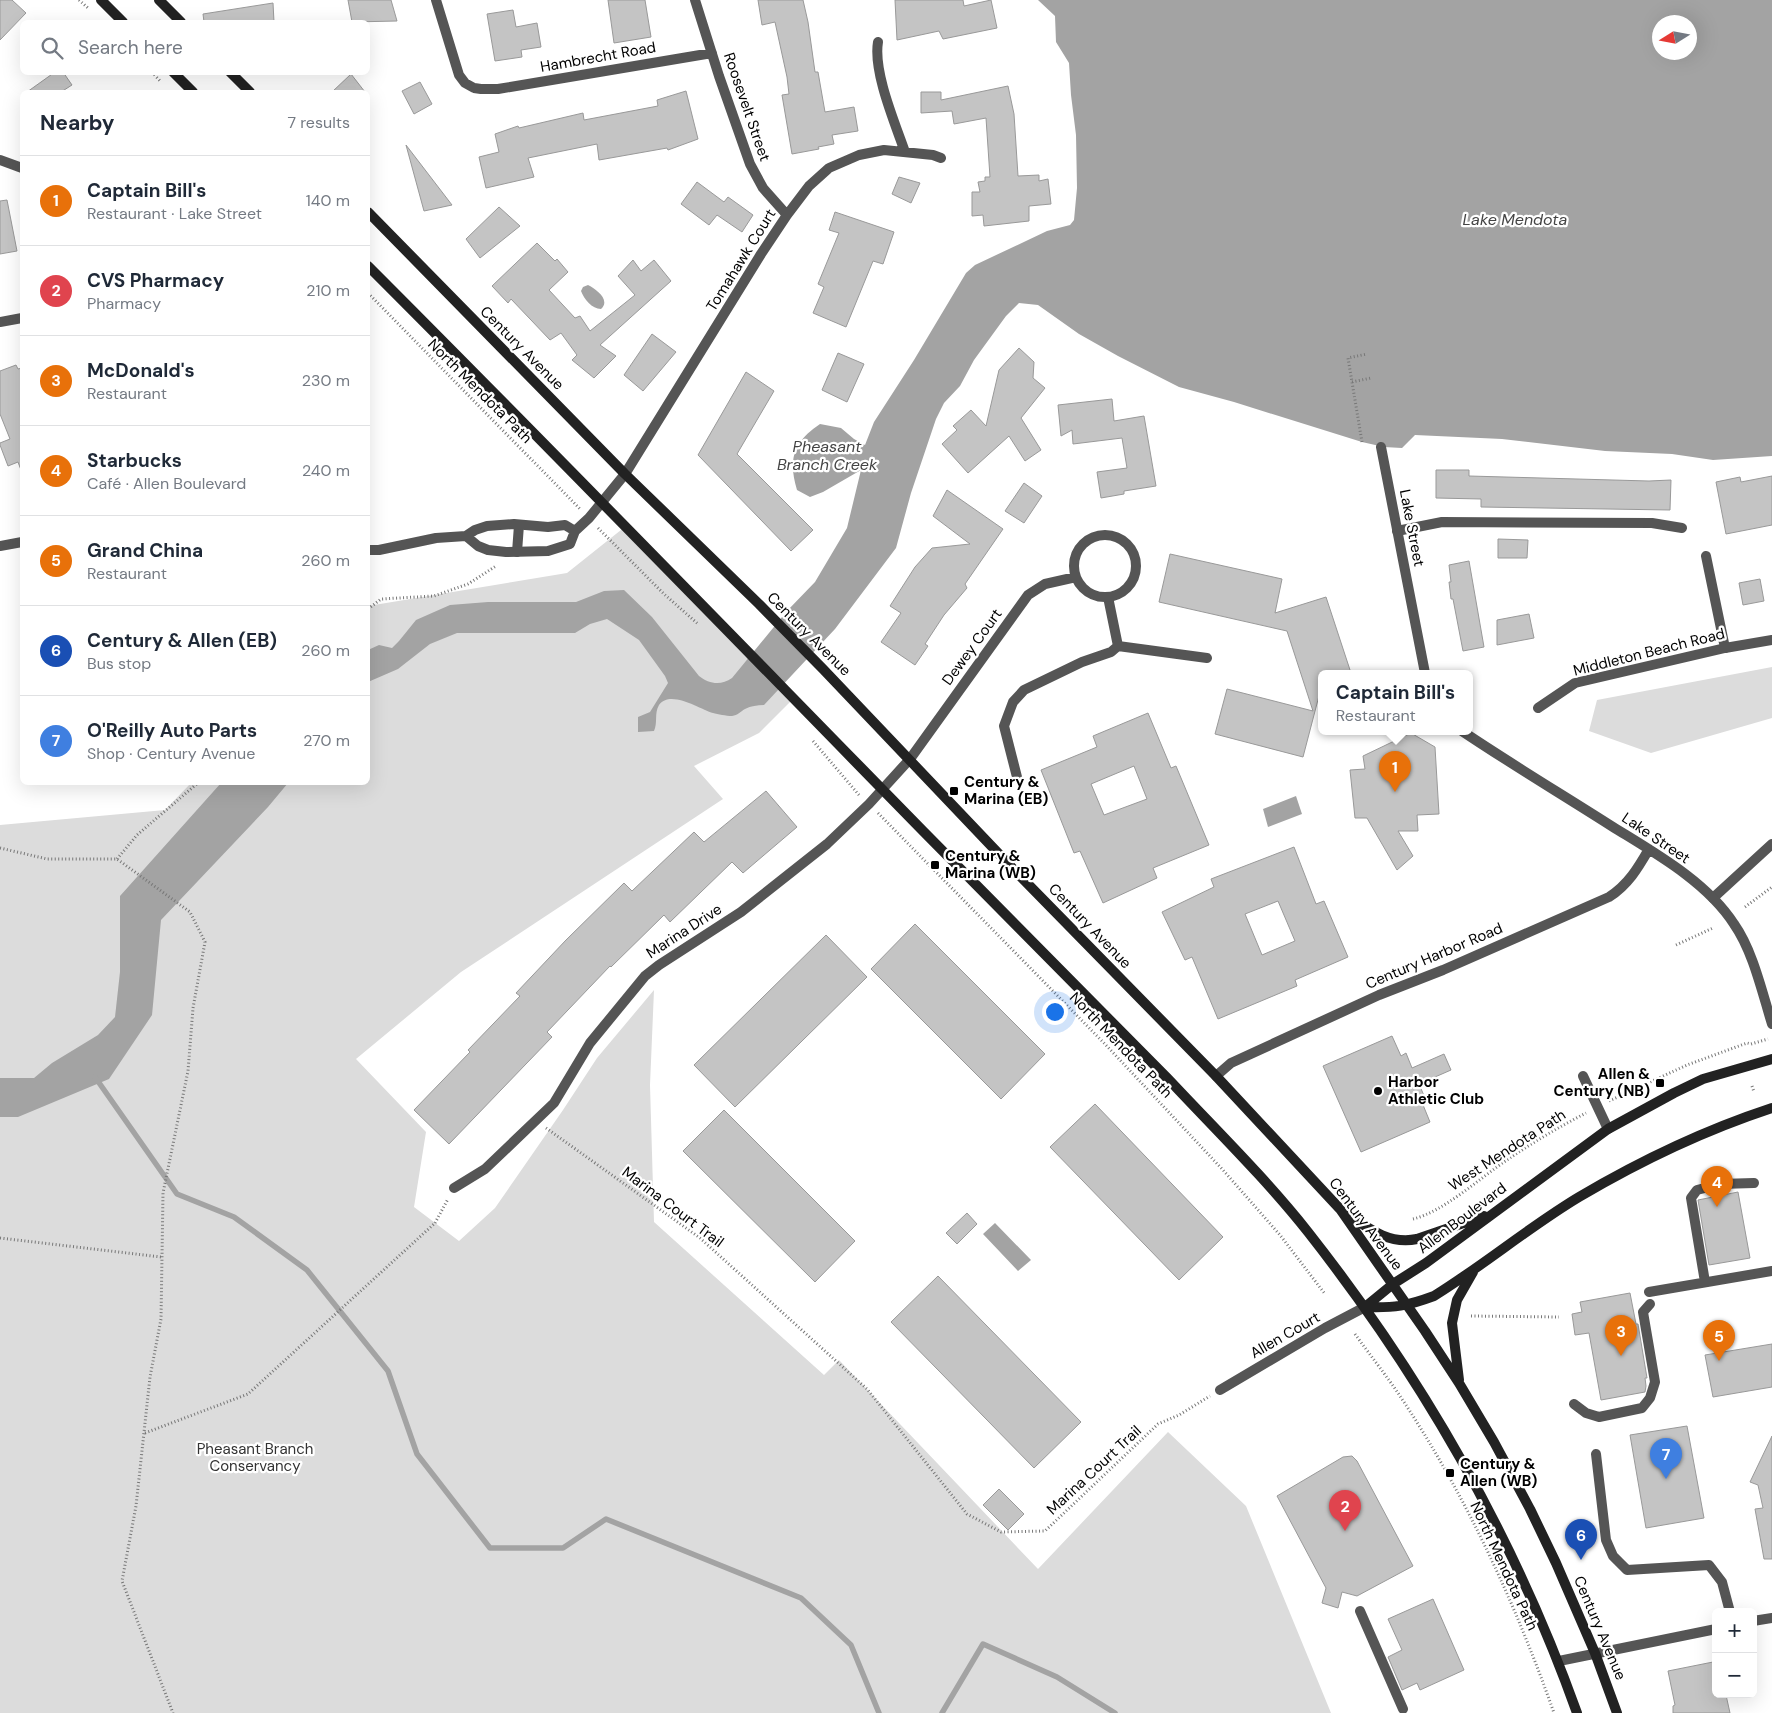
<!DOCTYPE html>
<meta charset="utf-8">
<style>
body{margin:0;font-family:"DM Sans",sans-serif;background:#f2f2f3;color:#1f2937}
.controls{position:absolute;right:15px;bottom:15px;display:grid;overflow:hidden;border-radius:8px;box-shadow:0 5px 20px #0002}
.controls button{width:45px;height:45px;display:grid;place-items:center;padding:0;border:0;border-bottom:1px solid #e0e1e3;background:#fff;color:#1f2937;font:25px sans-serif}
.compass{position:absolute;left:1652px;top:15px;width:45px;height:45px;border-radius:50%;background:#fff;box-shadow:0 5px 20px #0002;rotate:259deg}
.you{position:absolute;left:1054px;top:1011px;width:18px;height:18px;margin:-12px;border:4px solid #fff;border-radius:50%;background:#1a73e8;box-shadow:0 0 0 8px #1a73e833}
.badge{display:grid;place-items:center;width:32px;height:32px;border-radius:50%;background:#1a73e8;color:#fff;font-size:16px;font-weight:700}
.pin{position:absolute;translate:-50% -41px;filter:drop-shadow(0 1px 2px #0008)}
.pin::after{content:'';position:absolute;top:26px;width:18px;height:15px;background:inherit;clip-path:polygon(0 0,100% 0,50% 100%)}
.popup{position:absolute;left:1318px;top:670px;width:155px;height:65px;box-sizing:border-box;display:grid;place-content:center;border-radius:8px;background:#fff;filter:drop-shadow(0 1px 4px #0005);font-size:16px;white-space:nowrap;color:#747a83}
.popup b{font-size:19px;color:#1f2937}
.popup::after{content:'';position:absolute;left:50%;top:100%;margin-left:-10px;border:10px solid transparent;border-top-color:#fff}
.list{margin:0;padding:0;list-style:none}
h2{display:flex;justify-content:space-between;align-items:center;height:65px;margin:0;padding:0 20px;font-size:21px}
h2 small{font-size:16px;font-weight:400;color:#747a83}
.list li{display:grid;grid-template-columns:32px 1fr auto;gap:15px;align-items:center;box-sizing:border-box;height:90px;padding:0 20px;border-top:1px solid #e0e1e3}
.list b{display:block;font-size:19px;white-space:nowrap}
.list p{margin:0;font-size:16px;white-space:nowrap;color:#747a83}
.list em{font-size:16px;font-style:normal;color:#747a83}
.icon{flex:none;width:28px;height:28px;fill:none;stroke:currentColor;stroke-width:2;stroke-linecap:round;stroke-linejoin:round}
.map{position:relative;flex:none;width:1772px;height:1713px;overflow:hidden}
.search{position:absolute;background:#fff;box-shadow:0 5px 20px #0002;left:20px;top:20px;width:350px;height:55px;display:flex;align-items:center;gap:12px;box-sizing:border-box;padding:0 18px;border-radius:8px;color:#747a83;font-size:19px}
.panel{position:absolute;background:#fff;box-shadow:0 5px 20px #0002;left:20px;top:90px;width:350px;height:695px;border-radius:8px}
.map>svg:first-child{display:block}
</style>
<div class="map">
<svg width="1772" height="1713" viewBox="0 0 1772 1713">
<rect width="100%" height="100%" fill="#fff"/>
<path fill="#dcdcdc" d="M626 526 794 698 759 733 694 766 723 799 461 972 356 1059 426 1132 414 1207 459 1241 495 1208 563 1110 597 1058 654 990 650 1085 654 1222 824 1375 839 1360 1038 1569 1168 1432 1246 1506 1331 1713H0V825L165 810 191 783 368 782V606L567 573Z
M1772 667V718L1651 753 1589 731 1597 700Z"/>
<path fill="#a3a3a3" fill-rule="evenodd" d="M1038 0H1772V456L1713 460 1672 454 1605 451 1502 439 1415 435 1402 448 1384 447 1362 442 1234 402 1179 387 1118 356 1079 334 1038 305 1019 303 1006 316 974 360 960 386 944 403 936 419 911 493 896 548 835 629 764 705C757 705 751 706 745 709 740 712 738 715 732 716 726 716 718 714 713 713 700 709 670 689 659 705 654 714 658 722 654 731L638 732V717L650 712 668 683 665 676 639 640 607 619 590 624 575 633H457L430 644 398 669 368 682V650L379 645 392 648 399 641 416 620 450 605 488 602H576L604 591 624 590 652 617 699 676C709 684 721 686 732 678L787 611 815 582 847 528 861 470 823 492 810 497 797 490C788 460 793 442 820 424L841 428 854 439 865 445 874 422 914 360 966 273 975 265 1047 231 1070 225 1074 220 1077 188 1076 135 1071 95 1069 63 1056 42 1055 16ZM1660 22H1690V52H1660Z
M588 285C596 289 611 300 601 309 592 309 584 299 581 291L583 287Z
M221 783H288L268 807 161 920 152 1015 109 1079 18 1117H0V1078H34L52 1063 98 1035 115 1017 120 972V896Z
M1296 796 1302 814 1268 827 1263 809Z
M995 1223 1031 1260 1018 1271 983 1234Z"/>
<g fill="none" stroke-linecap="round" stroke-linejoin="round">
<path stroke="#a3a3a3" stroke-width="5.5" d="M95 1077 177 1194 234 1217 307 1270 388 1371 417 1454 490 1548H563L606 1519 801 1598 851 1645 879 1713
M942 1713 983 1644 1057 1677 1115 1713"/>
</g>
<path fill="#c4c4c4" stroke="#999" fill-rule="evenodd" d="M0 0H12L26 13 0 40Z
M348 0H391L397 21 352 22Z
M608 0H645L651 37 614 43Z
M758 0H803L808 22 815 72H818L825 112 854 107 858 131 832 135 834 144 818 147 819 149 792 154 782 95 789 94 787 77 775 22 762 25Z
M895 0H963L964 6 991 0 997 28 943 39 939 31 897 40Z
M273 3 274 22H204L203 14Z
M513 10 516 27 537 23 541 47 521 50 522 57 495 61 487 14Z
M55 72H63L72 85 61 92H27Z
M351 74 365 92H332Z
M420 82 432 104 414 114 402 91Z
M1008 86 1014 114 1018 176 1039 175V181L1048 179 1051 204 1029 206V221L984 226 983 215 972 216V192H980L978 182 985 181V177H990L986 118 954 124 952 111 921 113V92H941V100Z
M686 91 698 139 668 150 667 148 599 160 597 144 528 158 534 177 486 188 479 157 499 152 495 134 518 126 519 128 583 113 584 120 658 106 657 100Z
M406 145 452 205 424 211Z
M899 177 920 183 911 203 892 194Z
M697 182 724 202 728 197 753 215 742 232 717 215 709 225 681 204Z
M7 200 17 251 0 254V201Z
M499 207 520 226 480 258 466 239Z
M835 212 894 232 883 264 873 261 846 327 813 313 824 287 818 284 839 233 829 230Z
M537 243 555 261 557 259 568 272 549 290 575 318 580 316 590 331 635 295 618 276 633 260 641 271 654 260 671 281 600 345 616 356 594 378 572 360 577 355 561 333 550 340 511 299 508 303 492 286Z
M652 334 676 352 643 391 624 375Z
M1019 348 1034 362 1033 378 1045 388 1021 418 1041 450 1025 461 1009 436 968 473 942 444 957 430 953 426 971 410 986 426 999 370Z
M838 353 864 364 847 402 822 390Z
M16 365 18 369 22 368V470H21L18 462 8 466 0 445V443L10 439 0 414V371Z
M746 372 774 391 737 454 813 530 791 551 698 455Z
M1112 399 1114 421 1144 416 1156 486 1124 491V494L1101 498 1097 472 1127 468 1122 438 1073 444 1072 430 1061 436 1058 405Z
M1436 470H1469V476L1649 481 1671 480 1670 510 1481 507V499L1436 498Z
M1772 476V525L1726 534 1716 482 1740 477 1741 482Z
M1024 483 1042 496 1024 523 1005 511Z
M947 490 1003 529 965 584 967 588 944 615 925 644 928 646 915 665 881 642 901 613 890 606 915 567 932 548 970 544 933 516Z
M1498 539 1528 540 1527 558H1498Z
M1170 554 1282 579 1275 613 1326 597 1351 673H1321V692H1320L1303 757 1215 734 1227 689 1313 711 1287 631 1159 602Z
M1469 561 1484 647 1463 651 1453 599H1451L1449 582H1451L1449 565Z
M1760 579 1764 601 1743 605 1739 583Z
M1529 614 1534 638 1497 645V620Z
M1148 713 1171 768 1176 766 1209 845 1153 868 1157 878 1103 903 1080 851 1074 853 1041 770 1097 747 1093 736ZM1134 766 1147 799 1104 815 1091 784Z
M1411 733 1435 747 1439 814 1417 815 1418 831H1398L1413 856 1397 870 1367 818H1355L1350 770 1365 769 1363 756Z
M766 791 797 827 743 873 732 862 670 922 664 915 611 967 610 966 547 1032 552 1037 449 1144 414 1110 470 1052 468 1050 520 996 516 993 566 940 624 883 632 891 694 832 704 842Z
M1294 847 1316 904 1324 901 1348 957 1295 980 1297 986 1218 1019 1192 957 1185 960 1162 912 1214 887 1211 879ZM1278 901 1295 941 1262 955 1245 914Z
M915 924 1045 1054 1001 1099 871 969Z
M826 935 867 977 735 1107 694 1065Z
M1392 1036 1401 1056 1406 1053 1412 1068 1444 1054 1451 1070 1419 1084 1425 1098 1421 1100 1430 1122 1361 1152 1323 1066Z
M1095 1104 1223 1237 1179 1280 1050 1147Z
M724 1110 855 1241 815 1282 683 1151Z
M1738 1192 1750 1258 1709 1265 1698 1200Z
M967 1213 977 1224 957 1244 946 1233Z
M938 1276 1081 1422 1034 1468 891 1322Z
M1630 1293 1636 1324H1638L1647 1378H1645L1646 1386 1645 1392 1601 1400 1589 1333 1575 1335 1572 1314 1582 1312 1580 1302Z
M1772 1344V1387L1713 1397 1705 1355Z
M1687 1426 1704 1518 1646 1528 1630 1435Z
M1772 1436V1559H1764L1755 1509 1763 1508 1758 1485 1750 1482Z
M1352 1456 1357 1461 1413 1566 1357 1596 1342 1592 1338 1608 1322 1603 1326 1588 1277 1496 1343 1457Z
M999 1489 1024 1514 1008 1530 983 1505Z
M1433 1599 1464 1670 1420 1690 1417 1683 1402 1690 1388 1657 1402 1650 1388 1619Z
M1713 1662 1716 1674V1697L1726 1695 1730 1713H1673V1706L1675 1705 1668 1671Z"/>
<g fill="none" stroke-linecap="round" stroke-linejoin="round">
<path stroke="#777" stroke-width="3" stroke-dasharray="1 2.5" stroke-linecap="butt" d="M79 0 88 8
M152 72 160 81
M368 293 580 509
M1352 382 1371 378
M1362 442 1348 358 1367 354
M598 528 664 594 698 624
M368 609 381 599 434 596 468 584 496 566
M813 741 859 795
M878 813 1104 1043 1223 1170 1280 1235 1325 1294
M0 848 47 859H117L190 912 205 942 193 1008 188 1071 163 1193 161 1319 150 1377 136 1506 122 1581 173 1713
M117 859 137 835 199 782
M1745 907 1772 887
M1676 945 1713 928
M1752 1086 1754 1092
M1609 1101 1687 1065 1747 1043 1751 1044 1768 1039
M546 1128 700 1238 867 1389 967 1514 1001 1532 1045 1531 1158 1424 1179 1415 1210 1396
M1413 1219C1443 1212 1480 1178 1507 1160 1532 1143 1559 1127 1586 1113
M435 1223 448 1199
M0 1238 161 1257
M1471 1316 1559 1317
M1355 1334C1370 1355 1386 1375 1400 1396 1465 1494 1515 1602 1554 1713
M145 1433 248 1394 435 1223"/>
<path stroke="#555" stroke-width="10" d="M1397 531 1442 522 1652 523 1682 528
M517 552 519 525
M1706 556 1725 648
M1108 597 1118 646
M1017 777 1004 726 1013 702 1024 690 1082 662 1111 652 1118 646 1207 658
M1713 898 1772 844
M1583 1076 1608 1129
M1705 1282 1691 1198 1697 1190 1720 1184 1754 1183
M1649 1292 1772 1271
M1574 1404 1586 1413 1599 1417 1642 1408 1650 1398 1655 1382 1643 1312 1650 1304
M1596 1454 1606 1540 1613 1556 1627 1570 1709 1565 1722 1582 1730 1612
M1360 1611 1403 1709"/>
<path stroke="#555" stroke-width="10" d="M436 0 459 75 465 83 474 88 481 89H498L712 53
M695 0 719 76 750 164 763 188 787 215
M878 42C873 72 895 123 905 152
M0 160 22 168
M0 322 22 318
M1381 447 1425 673
M1074 566a31 31 0 1 1 62 0a31 31 0 1 1-62 0Z
M466 536 478 546 488 550 506 552 548 551 570 544 575 531 589 518 625 474 761 254 787 215 809 186 829 168 859 155 884 150 933 155 941 158
M0 546 22 542
M368 550H379L436 538 466 536 475 530 487 526 514 524 548 527 565 525 575 531
M1538 708 1575 683 1725 648 1772 640
M1462 731C1511 764 1563 795 1613 827 1655 853 1707 882 1734 924 1753 951 1762 992 1772 1024
M1216 1076 1231 1063 1379 995 1443 970 1609 897C1628 885 1638 868 1649 849
M454 1188 485 1169 554 1103 590 1043 645 976 659 965 741 912 827 844 869 804 910 759 1028 595 1045 584 1076 577
M1220 1390 1325 1328 1365 1307
M1753 1621 1772 1618
M1559 1661 1716 1629"/>
<path stroke="#222" stroke-width="10" d="M101 0 123 22
M159 0 181 22
M173 72 193 92
M230 72 250 92
M368 212 625 474 759 604 823 669 1018 874 1216 1076 1340 1209 1425 1331 1459 1383 1494 1442 1530 1509 1556 1563 1595 1653 1617 1713
M368 266C555 453 739 643 924 832 1007 916 1090 999 1172 1083 1218 1132 1266 1179 1308 1232 1422 1377 1515 1539 1577 1713
M1347 1214C1369 1229 1390 1245 1417 1239L1484 1216
M1365 1307 1393 1284 1426 1263 1608 1129 1674 1093 1703 1079 1772 1059
M1365 1307C1395 1308 1407 1306 1434 1296 1484 1265 1529 1227 1579 1197 1640 1161 1705 1130 1772 1108
M1459 1380 1452 1323 1457 1300 1473 1272"/>
</g>
<g fill="#000" stroke="#fff" stroke-width="2">
<rect x="949" y="786" width="10" height="10" rx="2.5"/>
<rect x="930" y="860" width="10" height="10" rx="2.5"/>
<rect x="1655" y="1078" width="10" height="10" rx="2.5"/>
<circle cx="1378" cy="1091" r="5"/>
<rect x="1445" y="1468" width="10" height="10" rx="2.5"/>
</g>
<g text-anchor="middle" dominant-baseline="central" stroke-width="4.5" stroke-linejoin="round" paint-order="stroke">
<g font-size="15" fill="#000" stroke="#fff">
<text transform="translate(598 57) rotate(-10)">Hambrecht Road</text>
<text transform="translate(747 107) rotate(71)">Roosevelt Street</text>
<text transform="translate(741 260) rotate(-58)">Tomahawk Court</text>
<text transform="translate(522 348) rotate(45)">Century Avenue</text>
<text transform="translate(480 391) rotate(45)">North Mendota Path</text>
<text transform="translate(1412 528) rotate(79)">Lake Street</text>
<text transform="translate(809 634) rotate(45)">Century Avenue</text>
<text transform="translate(972 647) rotate(-54)">Dewey Court</text>
<text transform="translate(1649 652) rotate(-14)">Middleton Beach Road</text>
<text transform="translate(1656 838) rotate(34)">Lake Street</text>
<text transform="translate(1090 926) rotate(46)">Century Avenue</text>
<text transform="translate(684 931) rotate(-33)">Marina Drive</text>
<text transform="translate(1434 956) rotate(-23)">Century Harbor Road</text>
<text transform="translate(1121 1045) rotate(46)">North Mendota Path</text>
<text transform="translate(1507 1150) rotate(-33)">West Mendota Path</text>
<text transform="translate(673 1207) rotate(37)">Marina Court Trail</text>
<text transform="translate(1462 1218) rotate(-37)">Allen Boulevard</text>
<text transform="translate(1366 1224) rotate(53)">Century Avenue</text>
<text transform="translate(1285 1335) rotate(-30)">Allen Court</text>
<text transform="translate(1094 1470) rotate(-43)">Marina Court Trail</text>
<text transform="translate(1504 1566) rotate(65)">North Mendota Path</text>
<text transform="translate(1600 1628) rotate(67)">Century Avenue</text>
</g>
<g font-size="15" font-weight="bold" fill="#000" stroke="#fff" text-anchor="start">
<text x="964" y="782">Century &amp;<tspan x="964" dy="17">Marina (EB)</tspan></text>
<text x="945" y="856">Century &amp;<tspan x="945" dy="17">Marina (WB)</tspan></text>
<text x="1650" y="1074" text-anchor="end">Allen &amp;<tspan x="1650" dy="17">Century (NB)</tspan></text>
<text x="1388" y="1082">Harbor<tspan x="1388" dy="17">Athletic Club</tspan></text>
<text x="1460" y="1464">Century &amp;<tspan x="1460" dy="17">Allen (WB)</tspan></text>
</g>
<g font-size="15" fill="#333" stroke="#fff">
<text x="255" y="1449">Pheasant Branch<tspan x="255" dy="17">Conservancy</tspan></text>
</g>
<g font-size="16" font-style="italic" fill="#444" stroke="#fff">
<text x="1515" y="219">Lake Mendota</text>
<text x="827" y="446">Pheasant<tspan x="827" dy="18">Branch Creek</tspan></text>
</g>
</g>
</svg>
<div class="controls">
<button>+</button>
<button>−</button>
</div>
<svg class="compass" viewBox="-18 -18 36 36"><path d="M0-13l5 13h-10z" fill="#e53935"/><path d="M0 13l5-13h-10z" fill="#747a83"/></svg>
<div class="you"></div>
<div class="pin badge" style="left:1395px;top:792px;background:#e8710a">1</div>
<div class="popup"><b>Captain Bill's</b>Restaurant</div>
<div class="pin badge" style="left:1345px;top:1531px;background:#e0444e">2</div>
<div class="pin badge" style="left:1621px;top:1356px;background:#e8710a">3</div>
<div class="pin badge" style="left:1717px;top:1207px;background:#e8710a">4</div>
<div class="pin badge" style="left:1719px;top:1361px;background:#e8710a">5</div>
<div class="pin badge" style="left:1581px;top:1560px;background:#1a4fb4">6</div>
<div class="pin badge" style="left:1666px;top:1479px;background:#3f7fe0">7</div>
<div class="search"><svg class="icon" aria-label="search" viewBox="0 0 24 24"><circle cx="10" cy="10" r="6"/><path d="M15 15l6 6"/></svg>Search here</div>
<section class="panel">
<h2>Nearby<small>7 results</small></h2>
<ul class="list">
<li><span class="badge" style="background:#e8710a">1</span><div><b>Captain Bill's</b><p>Restaurant · Lake Street</p></div><em>140 m</em></li>
<li><span class="badge" style="background:#e0444e">2</span><div><b>CVS Pharmacy</b><p>Pharmacy</p></div><em>210 m</em></li>
<li><span class="badge" style="background:#e8710a">3</span><div><b>McDonald's</b><p>Restaurant</p></div><em>230 m</em></li>
<li><span class="badge" style="background:#e8710a">4</span><div><b>Starbucks</b><p>Café · Allen Boulevard</p></div><em>240 m</em></li>
<li><span class="badge" style="background:#e8710a">5</span><div><b>Grand China</b><p>Restaurant</p></div><em>260 m</em></li>
<li><span class="badge" style="background:#1a4fb4">6</span><div><b>Century &amp; Allen (EB)</b><p>Bus stop</p></div><em>260 m</em></li>
<li><span class="badge" style="background:#3f7fe0">7</span><div><b>O'Reilly Auto Parts</b><p>Shop · Century Avenue</p></div><em>270 m</em></li>
</ul>
</section>
</div>
